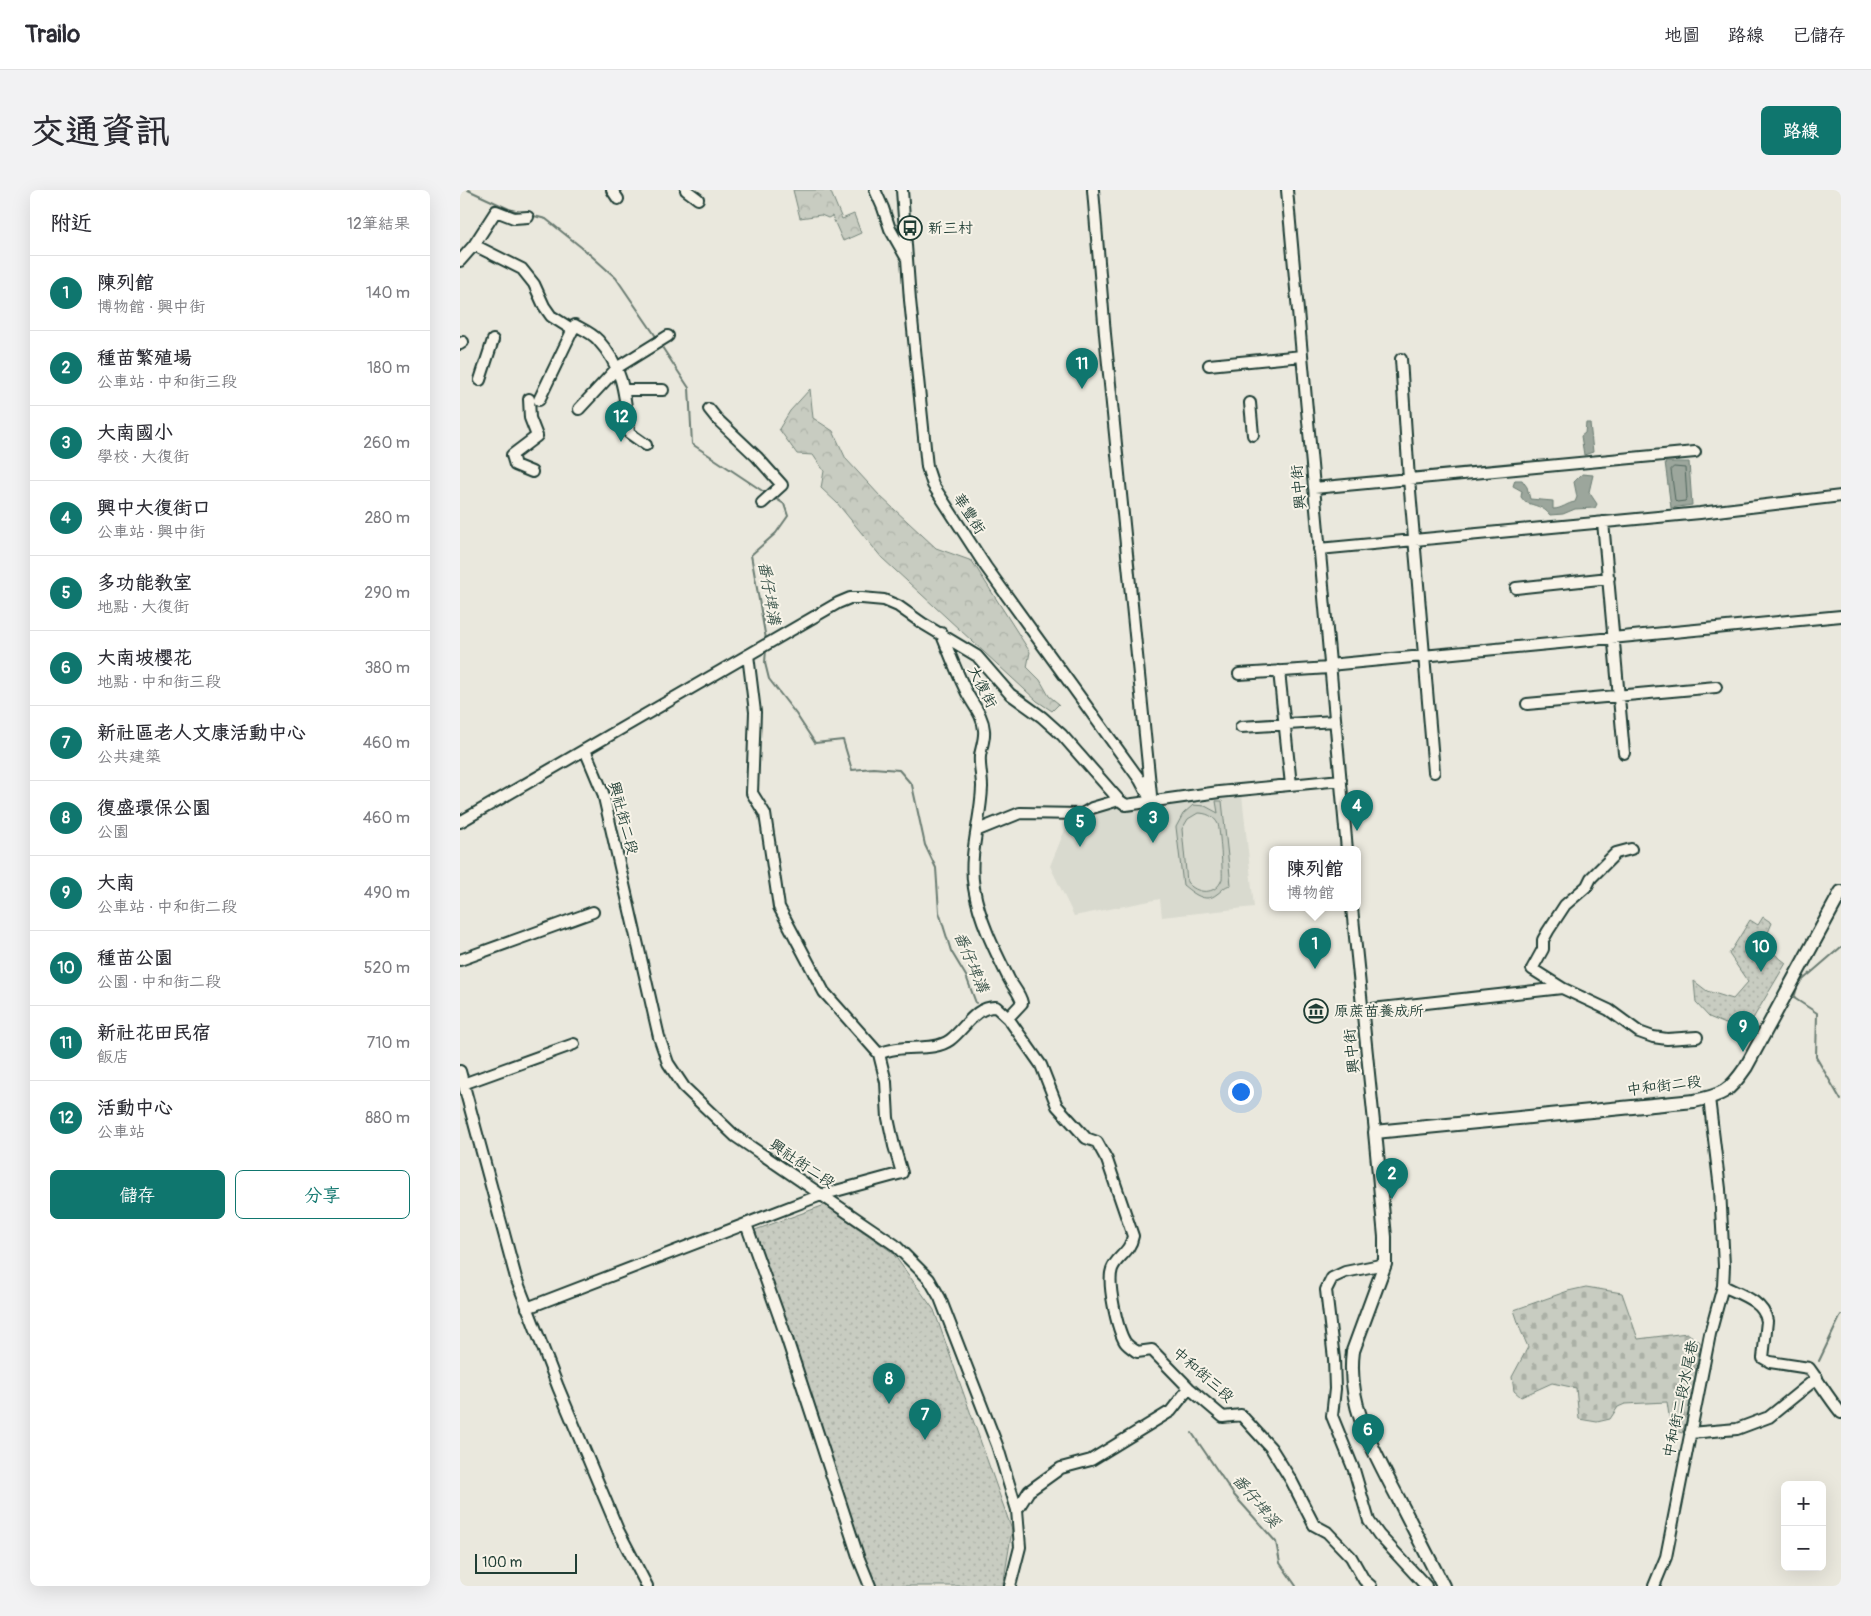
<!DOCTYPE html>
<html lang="zh-TW">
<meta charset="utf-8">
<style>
body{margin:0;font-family:Pangolin,"LXGW WenKai TC",sans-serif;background:#f2f2f3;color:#2b2b33}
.controls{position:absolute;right:15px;bottom:15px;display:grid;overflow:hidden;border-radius:8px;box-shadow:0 5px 20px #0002}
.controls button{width:45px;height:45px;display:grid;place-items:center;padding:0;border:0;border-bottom:1px solid #e1e1e2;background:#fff;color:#2b2b33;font:25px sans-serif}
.scale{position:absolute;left:15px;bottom:12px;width:102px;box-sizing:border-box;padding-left:5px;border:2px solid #1f3d34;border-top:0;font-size:14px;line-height:18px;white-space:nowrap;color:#1f3d34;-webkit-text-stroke:4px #f7f3e8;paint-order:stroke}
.you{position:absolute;left:780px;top:901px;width:18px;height:18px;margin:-12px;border:4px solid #fff;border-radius:50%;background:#1a73e8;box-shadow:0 0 0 8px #1a73e833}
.badge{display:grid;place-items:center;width:32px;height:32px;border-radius:50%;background:#0f766e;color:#fff;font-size:16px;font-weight:700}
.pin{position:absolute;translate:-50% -41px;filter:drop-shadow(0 1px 2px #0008)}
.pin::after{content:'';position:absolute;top:26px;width:18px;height:15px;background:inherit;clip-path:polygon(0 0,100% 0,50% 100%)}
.popup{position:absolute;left:809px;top:656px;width:92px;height:65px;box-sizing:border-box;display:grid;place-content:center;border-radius:8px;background:#fff;filter:drop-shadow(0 1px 4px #0005);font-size:16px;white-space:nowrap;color:#7c7c81}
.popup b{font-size:19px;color:#2b2b33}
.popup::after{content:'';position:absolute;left:50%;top:100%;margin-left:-10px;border:10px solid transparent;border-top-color:#fff}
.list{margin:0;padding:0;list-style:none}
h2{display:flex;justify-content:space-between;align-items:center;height:65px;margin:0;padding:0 20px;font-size:21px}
h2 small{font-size:16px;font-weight:400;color:#7c7c81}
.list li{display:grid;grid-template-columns:32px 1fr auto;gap:15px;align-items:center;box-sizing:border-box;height:75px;padding:0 20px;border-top:1px solid #e1e1e2}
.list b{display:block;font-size:19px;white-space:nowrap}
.list p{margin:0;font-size:16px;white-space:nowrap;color:#7c7c81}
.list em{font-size:16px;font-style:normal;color:#7c7c81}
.actions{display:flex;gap:10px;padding:15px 20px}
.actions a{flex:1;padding:11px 0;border:1px solid #0f766e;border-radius:8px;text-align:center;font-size:18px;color:#0f766e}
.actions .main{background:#0f766e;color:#fff}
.map{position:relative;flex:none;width:1381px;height:1396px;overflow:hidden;border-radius:8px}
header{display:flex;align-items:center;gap:30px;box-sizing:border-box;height:70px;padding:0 25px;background:#fff;border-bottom:1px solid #e1e1e2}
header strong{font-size:24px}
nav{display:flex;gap:28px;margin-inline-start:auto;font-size:18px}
.intro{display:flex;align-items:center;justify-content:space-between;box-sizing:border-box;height:120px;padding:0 30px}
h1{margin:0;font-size:35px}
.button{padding:12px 22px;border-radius:8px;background:#0f766e;color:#fff;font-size:18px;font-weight:700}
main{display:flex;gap:30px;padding:0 30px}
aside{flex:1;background:#fff;border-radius:8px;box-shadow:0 5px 20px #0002}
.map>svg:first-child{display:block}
</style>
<header>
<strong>Trailo</strong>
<nav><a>地圖</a><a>路線</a><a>已儲存</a></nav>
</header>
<div class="intro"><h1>交通資訊</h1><a class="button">路線</a></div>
<main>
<aside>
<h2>附近<small>12筆結果</small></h2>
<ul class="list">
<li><span class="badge">1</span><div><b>陳列館</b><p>博物館 · 興中街</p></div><em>140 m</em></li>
<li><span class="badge">2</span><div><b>種苗繁殖場</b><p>公車站 · 中和街三段</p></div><em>180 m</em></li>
<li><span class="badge">3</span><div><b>大南國小</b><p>學校 · 大復街</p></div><em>260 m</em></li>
<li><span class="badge">4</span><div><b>興中大復街口</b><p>公車站 · 興中街</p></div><em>280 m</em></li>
<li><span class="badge">5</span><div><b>多功能教室</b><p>地點 · 大復街</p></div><em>290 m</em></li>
<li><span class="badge">6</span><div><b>大南坡櫻花</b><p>地點 · 中和街三段</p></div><em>380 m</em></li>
<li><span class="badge">7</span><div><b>新社區老人文康活動中心</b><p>公共建築</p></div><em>460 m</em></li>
<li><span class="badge">8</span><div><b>復盛環保公園</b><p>公園</p></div><em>460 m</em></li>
<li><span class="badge">9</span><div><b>大南</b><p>公車站 · 中和街二段</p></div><em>490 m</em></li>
<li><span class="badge">10</span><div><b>種苗公園</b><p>公園 · 中和街二段</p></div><em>520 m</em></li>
<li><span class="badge">11</span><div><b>新社花田民宿</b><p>飯店</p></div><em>710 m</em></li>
<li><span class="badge">12</span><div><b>活動中心</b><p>公車站</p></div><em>880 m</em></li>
</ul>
<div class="actions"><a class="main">儲存</a><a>分享</a></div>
</aside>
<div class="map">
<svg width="1381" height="1396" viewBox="0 0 1381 1396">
<defs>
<pattern id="forest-crowns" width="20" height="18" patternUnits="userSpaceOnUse" patternTransform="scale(1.25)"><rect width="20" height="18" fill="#c8ccc1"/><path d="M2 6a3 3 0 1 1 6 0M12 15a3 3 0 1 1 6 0" fill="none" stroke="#abb0a6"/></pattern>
<pattern id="cemetery-stones" width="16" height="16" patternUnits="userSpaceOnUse" patternTransform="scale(1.25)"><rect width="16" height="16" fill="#c8ccc1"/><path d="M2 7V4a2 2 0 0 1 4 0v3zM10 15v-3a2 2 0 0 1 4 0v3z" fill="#abb0a6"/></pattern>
<pattern id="park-dots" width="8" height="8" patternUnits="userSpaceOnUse" patternTransform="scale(1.25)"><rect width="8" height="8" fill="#c8ccc1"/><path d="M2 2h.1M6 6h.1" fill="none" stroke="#abb0a6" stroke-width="1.8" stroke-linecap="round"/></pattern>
</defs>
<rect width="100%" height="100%" fill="#eae8dd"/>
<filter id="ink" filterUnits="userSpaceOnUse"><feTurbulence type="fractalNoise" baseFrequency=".02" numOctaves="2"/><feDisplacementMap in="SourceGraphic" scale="10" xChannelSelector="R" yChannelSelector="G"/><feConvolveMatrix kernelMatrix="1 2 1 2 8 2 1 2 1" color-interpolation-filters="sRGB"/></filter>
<g filter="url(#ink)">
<path fill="#d9dacf" d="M782 605 794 717 702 727 700 709 614 726 590 676 609 630 658 614 691 613Z"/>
<path fill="url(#forest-crowns)" stroke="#74847a" d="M333 0H370L382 29 394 24 401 43 383 51 372 26 368 28 361 25 340 28Z
M350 199 353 228 373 241 386 269 420 306 476 358 512 371 570 462 567 477 580 490 589 506 599 514 592 521 577 511 422 368 377 313 361 298 364 281 353 265 337 264 319 239 330 221Z"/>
<path fill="url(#cemetery-stones)" stroke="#74847a" d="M1126 1097 1162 1103 1178 1149 1227 1143 1240 1152 1231 1217 1222 1243 1211 1239 1207 1212 1165 1214 1158 1217 1150 1229 1137 1232 1119 1229 1116 1198 1092 1193 1061 1207 1054 1201 1052 1187 1068 1157 1061 1141 1054 1120 1108 1101Z"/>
<path fill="url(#park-dots)" stroke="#74847a" d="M1303 727 1312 733 1307 745 1308 759 1326 773 1285 842 1249 827 1236 813 1234 791 1247 801 1273 809 1288 792 1269 764 1290 730 1298 735Z
M365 1015 432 1062 474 1120 552 1340 543 1396H414L363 1258 338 1171 295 1040Z"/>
<path fill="#c8ccc1" stroke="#74847a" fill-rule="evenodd" d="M756 611H762L771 695C764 696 763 700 757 704 745 714 733 703 723 695L716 637 723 624 733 615 745 616 758 623ZM738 623C746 623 754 626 758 634 760 639 763 684 762 689 756 706 736 704 727 692L722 639 728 629Z"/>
<path fill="#9ca69c" stroke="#6a7c72" d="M1126 233H1130L1133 262 1124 265 1121 246 1125 243Z
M1205 272H1229L1232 315 1211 318Z
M1122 284 1133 285 1129 302 1137 314 1135 318 1115 319 1103 324 1090 325C1083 316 1075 316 1065 312L1061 307 1062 301 1053 296 1055 290H1062L1067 297 1070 309 1093 311V319C1102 319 1107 313 1115 312L1117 307 1114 292Z"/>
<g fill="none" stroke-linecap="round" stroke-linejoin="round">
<path stroke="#51675e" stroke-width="1" d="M1214 277 1225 278 1227 308 1225 311 1217 312 1215 310 1211 280Z"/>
<path stroke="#6a7c72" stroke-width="2" d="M8 0 49 19 63 23
M70 25 86 29 126 61 156 88 197 148
M200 154 229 198 232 254 307 304
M306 449 291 365 316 343 328 326 324 314 313 307
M306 459 305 473 309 489 336 524 355 553 383 550 392 580 413 578 439 580 452 595 465 655 476 678 479 722 491 761 506 786 516 813
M1381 757 1338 794 1334 808 1357 823 1356 867 1381 910
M1359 1171 1381 1125
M732 1243 774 1305 816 1352 820 1373 836 1396"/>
<g stroke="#1f3d34" stroke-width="14">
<path id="minor" d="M152 0 158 9
M226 0 238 9
M415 0 423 18 430 39 447 69
M442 0 450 110 467 277 473 295 526 377 680 590 691 611
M633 0 645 144 691 605
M827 0 887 660
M14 55 62 79 74 94 84 116 91 126 113 140
M0 71 14 55 36 21 54 28 68 27
M0 154 3 152
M941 169 949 289 974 582
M749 175 842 166
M20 190 33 150
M164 200H203
M69 209 70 228 77 246 52 265 55 275 72 282
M79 210 115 135C122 139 132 143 138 150 164 178 165 206 169 243L186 255
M790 213 793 245
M119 219 158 177 208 146
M249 219 257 229 297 267 322 295 302 313
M854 298 1235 262
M1143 332 1164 563
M859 359 1240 323 1381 306
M1056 398 1149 388
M481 443C489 462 496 481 505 499 511 513 523 524 524 540 525 549 521 558 520 566 519 576 522 586 522 597 521 631 508 664 514 698 519 729 534 759 548 787 552 796 560 803 562 813L548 828
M869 475 1381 426
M819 481 831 595
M779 484 869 478
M1067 514 1256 497
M781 537 875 531
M125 560 143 603 199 847 208 873 224 897 275 946 435 1055 469 1089 480 1108 537 1255 557 1320 560 1357 550 1396
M0 632 378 413 390 408H402L424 410 438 416 462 433 517 466 550 504 582 527 602 545 659 610 666 615 759 602 881 590
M518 640 560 623 622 624 632 618 659 610
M892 718 915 942
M0 770 133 722
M1102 798 1072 779 1083 759V750L1088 741 1105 715 1127 696 1131 688 1156 663 1171 659
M903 820 1102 798 1149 820 1179 842 1193 847 1207 849 1237 847
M419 864C441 853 472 863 490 850 505 839 515 816 536 817L548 828 581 875 597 916 626 948 637 952 647 970 673 1046C670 1063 656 1067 652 1079 647 1093 657 1139 665 1152 668 1156 673 1159 677 1162L692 1160 729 1198 763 1227 781 1225 811 1258 831 1290 854 1335 867 1342 891 1367 904 1390 911 1396
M0 881 56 1088 98 1197 158 1340 187 1396
M3 894 114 854
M286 1034 326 1146 399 1369 410 1396
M925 1074 885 1082 872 1088 866 1100 874 1169 875 1199 872 1226 894 1280 909 1331 919 1345 966 1396
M1263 1096C1279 1104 1304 1111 1307 1131L1303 1168 1310 1172 1349 1178C1360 1193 1369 1208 1381 1223
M67 1118 361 1005 442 983 434 956 428 928 426 892 419 864 364 802 319 717 305 624 292 603 295 522 288 465
M1230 1243 1277 1239 1309 1227 1357 1188
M557 1320 569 1301 601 1278 631 1270 711 1221 729 1198
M1194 1396 1206 1367 1250 1144 1263 1096 1264 1076 1260 999 1249 908"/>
</g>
<g stroke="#1f3d34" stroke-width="16">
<path id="major" d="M983 1396C968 1367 953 1337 938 1308 914 1262 886 1215 893 1161L925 1074V1047L915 942 1234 911C1263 905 1269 902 1286 877L1381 702"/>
</g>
<use href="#minor" stroke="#f7f3e8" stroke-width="10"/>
<use href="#major" stroke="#f7f3e8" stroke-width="12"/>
</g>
</g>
<defs>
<g id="bus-ring" transform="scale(1.25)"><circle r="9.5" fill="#f7f3e8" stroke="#1f3d34" stroke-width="1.5"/><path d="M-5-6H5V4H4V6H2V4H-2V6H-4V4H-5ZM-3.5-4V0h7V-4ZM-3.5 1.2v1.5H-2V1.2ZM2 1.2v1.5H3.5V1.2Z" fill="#1f3d34"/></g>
<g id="museum-ring" transform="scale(1.25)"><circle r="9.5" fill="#f7f3e8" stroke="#1f3d34" stroke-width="1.5"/><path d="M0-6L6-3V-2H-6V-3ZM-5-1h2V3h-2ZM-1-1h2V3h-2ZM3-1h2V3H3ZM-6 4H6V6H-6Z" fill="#1f3d34"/></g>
</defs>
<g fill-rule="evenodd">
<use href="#bus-ring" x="450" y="38"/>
<use href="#museum-ring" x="856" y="821"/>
</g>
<g text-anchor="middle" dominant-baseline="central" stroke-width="4" stroke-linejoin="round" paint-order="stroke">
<g font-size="15" fill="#1f3d34" stroke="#f7f3e8" text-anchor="start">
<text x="468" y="38">新三村</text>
<text x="874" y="821">原蔗苗養成所</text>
</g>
<g font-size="15" fill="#1f3d34" stroke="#f7f3e8">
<text transform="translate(839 297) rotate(-95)">興中街</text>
<text transform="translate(509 324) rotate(57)">華豐街</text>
<text transform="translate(522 497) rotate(63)">大復街</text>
<text transform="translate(163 628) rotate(75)">興社街二段</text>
<text transform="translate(892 861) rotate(-96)">興中街</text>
<text transform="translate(1204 896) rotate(-7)">中和街二段</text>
<text transform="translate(342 974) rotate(34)">興社街二段</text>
<text transform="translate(743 1185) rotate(41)">中和街三段</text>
<text transform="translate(1221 1209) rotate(-78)">中和街二段水尾巷</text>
</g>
<g font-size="16" font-style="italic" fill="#445c53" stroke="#f7f3e8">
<text transform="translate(309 403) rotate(80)">番仔埤溝</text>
<text transform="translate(511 772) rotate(67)">番仔埤溝</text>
<text transform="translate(796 1311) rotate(50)">番仔埤溪</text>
</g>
</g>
</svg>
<div class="controls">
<button>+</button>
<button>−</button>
</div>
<div class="scale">100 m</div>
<div class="you"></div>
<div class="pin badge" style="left:855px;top:779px">1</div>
<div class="popup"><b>陳列館</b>博物館</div>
<div class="pin badge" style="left:932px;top:1009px">2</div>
<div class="pin badge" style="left:693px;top:653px">3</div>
<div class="pin badge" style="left:897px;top:641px">4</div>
<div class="pin badge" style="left:620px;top:657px">5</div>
<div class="pin badge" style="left:908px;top:1265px">6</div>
<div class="pin badge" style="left:465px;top:1250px">7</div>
<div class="pin badge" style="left:429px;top:1214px">8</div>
<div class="pin badge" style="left:1283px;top:862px">9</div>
<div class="pin badge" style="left:1301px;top:782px">10</div>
<div class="pin badge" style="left:622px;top:199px">11</div>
<div class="pin badge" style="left:161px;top:252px">12</div>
</div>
</main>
